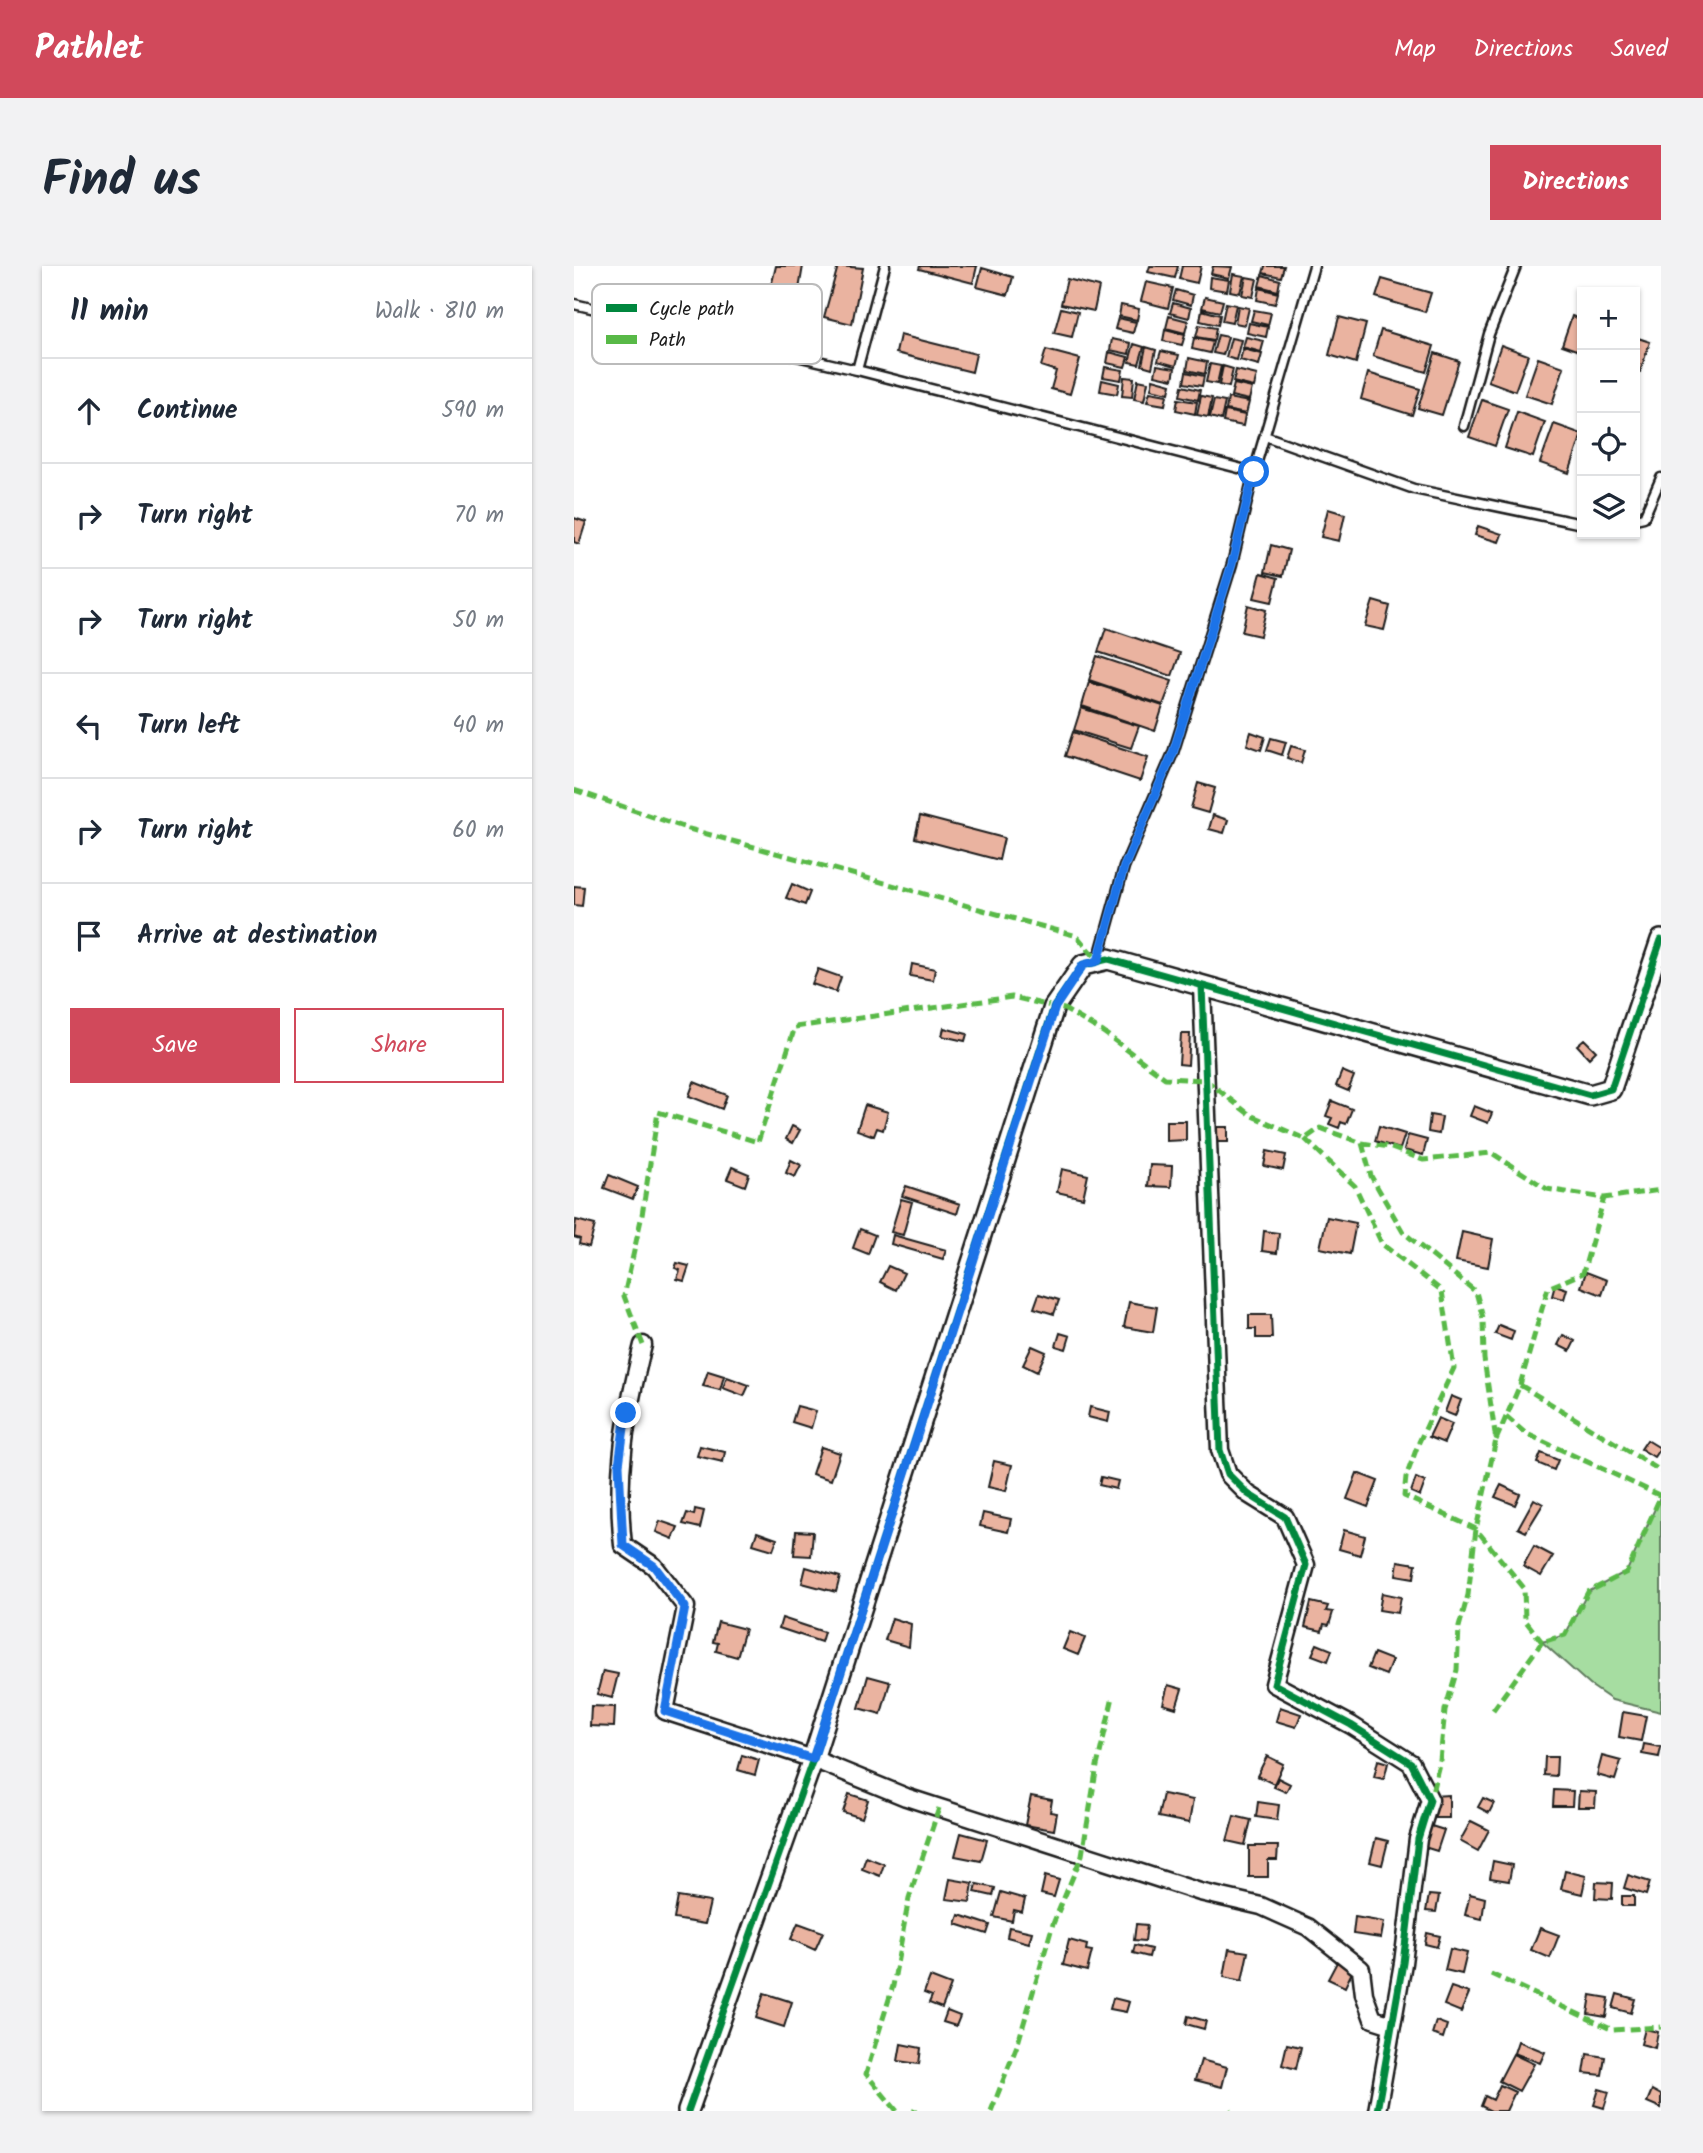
<!DOCTYPE html>
<meta charset="utf-8">
<style>
body{margin:0;font-family:Kalam,sans-serif;background:#f2f2f3;color:#1f2937}
.controls{position:absolute;right:21px;top:21px;display:grid;overflow:hidden;border-radius:0px;box-shadow:0 2px 5px #0004}
.controls button{width:63px;height:63px;display:grid;place-items:center;padding:0;border:0;border-bottom:2px solid #e0e1e3;background:#fff;color:#1f2937;font:35px sans-serif}
.stop{position:absolute;width:21px;height:21px;margin:-16px;border:5px solid #1a73e8;border-radius:50%;background:#fff}
.stop.end{background:#1a73e8;border-color:#fff;box-shadow:0 2px 7px #0008}
.list{margin:0;padding:0;list-style:none}
h2{display:flex;justify-content:space-between;align-items:center;height:91px;margin:0;padding:0 28px;font-size:30px}
h2 small{font-size:23px;font-weight:400;color:#747a83}
.list li{display:grid;grid-template-columns:46px 1fr auto;gap:21px;align-items:center;box-sizing:border-box;height:105px;padding:0 28px;border-top:2px solid #e0e1e3}
.list b{display:block;font-size:26px;white-space:nowrap}
.list em{font-size:23px;font-style:normal;color:#747a83}
.actions{display:flex;gap:14px;padding:21px 28px}
.actions a{flex:1;padding:16px 0;border:2px solid #d1495b;border-radius:0px;text-align:center;font-size:24px;color:#d1495b}
.actions .main{background:#d1495b;color:#fff}
.icon{flex:none;width:38px;height:38px;fill:none;stroke:currentColor;stroke-width:2;stroke-linecap:round;stroke-linejoin:round}
.map{position:relative;flex:none;width:1087px;height:1845px;overflow:hidden;border-radius:0px}
header{display:flex;align-items:center;gap:42px;box-sizing:border-box;height:98px;padding:0 35px;background:#d1495b;color:#fff}
header strong{font-size:33px}
nav{display:flex;gap:38px;margin-inline-start:auto;font-size:24px}
.intro{display:flex;align-items:center;justify-content:space-between;box-sizing:border-box;height:168px;padding:0 42px}
h1{margin:0;font-size:49px}
.button{padding:18px 32px;border-radius:0px;background:#d1495b;color:#fff;font-size:24px;font-weight:700}
main{display:flex;gap:42px;padding:0 42px}
aside{flex:1;background:#fff;border-radius:0px;box-shadow:0 2px 5px #0004}
.map>svg:first-child{display:block}
</style>
<header>
<strong>Pathlet</strong>
<nav><a>Map</a><a>Directions</a><a>Saved</a></nav>
</header>
<div class="intro"><h1>Find us</h1><a class="button">Directions</a></div>
<main>
<aside>
<h2>11 min<small>Walk · 810 m</small></h2>
<ul class="list">
<li><svg class="icon" aria-label="ahead" viewBox="0 0 24 24"><path d="M12 20V5M6 11l6-6 6 6"/></svg><div><b>Continue</b></div><em>590 m</em></li>
<li><svg class="icon" aria-label="right" viewBox="0 0 24 24"><path d="M7 20v-9h11M14 6l5 5-5 5"/></svg><div><b>Turn right</b></div><em>70 m</em></li>
<li><svg class="icon" aria-label="right" viewBox="0 0 24 24"><path d="M7 20v-9h11M14 6l5 5-5 5"/></svg><div><b>Turn right</b></div><em>50 m</em></li>
<li><svg class="icon" aria-label="left" viewBox="0 0 24 24"><path d="M17 20v-9H6M10 6l-5 5 5 5"/></svg><div><b>Turn left</b></div><em>40 m</em></li>
<li><svg class="icon" aria-label="right" viewBox="0 0 24 24"><path d="M7 20v-9h11M14 6l5 5-5 5"/></svg><div><b>Turn right</b></div><em>60 m</em></li>
<li><svg class="icon" aria-label="arrive" viewBox="0 0 24 24"><path d="M6 21V4h12l-3 4 3 4H6"/></svg><div><b>Arrive at destination</b></div></li>
</ul>
<div class="actions"><a class="main">Save</a><a>Share</a></div>
</aside>
<div class="map">
<svg width="1087" height="1845" viewBox="0 0 1087 1845">
<rect width="100%" height="100%" fill="#fff"/>
<filter id="ink" filterUnits="userSpaceOnUse"><feTurbulence type="fractalNoise" baseFrequency=".0143" numOctaves="2"/><feDisplacementMap in="SourceGraphic" scale="14" xChannelSelector="R" yChannelSelector="G"/><feConvolveMatrix kernelMatrix="1 2 1 2 8 2 1 2 1" color-interpolation-filters="sRGB"/></filter>
<g filter="url(#ink)">
<path fill="#a6dda1" stroke="#617c5e" stroke-width="2" d="M1087 1229V1446L1038 1434 1016 1419 968 1376 991 1369 1014 1326 1053 1305Z"/>
<path fill="#eab3a0" stroke="#1c1c1c" stroke-width="2" d="M202 0H229L222 41 194 33Z
M264 0 289 2 278 58 250 51Z
M346 0H403L399 17 345 3Z
M576 0H604L601 12 574 6Z
M608 0H627L623 17 605 13Z
M639 0 658 1 655 12 637 8Z
M691 0H710L707 11 689 7Z
M408 2 439 11 434 29 403 21Z
M659 8 670 10 666 27 656 25Z
M688 9 706 14 704 25 685 20Z
M636 11 655 14 653 25 635 22Z
M672 11 683 13 679 31 668 29Z
M493 13 525 21 520 45 487 38Z
M808 13 857 27 851 46 802 31Z
M572 16 599 22 594 42 567 35Z
M685 22 704 27 701 38 683 34Z
M602 24 619 29 617 39 599 34Z
M631 31 649 35 646 46 628 42Z
M599 37 617 42 615 52 596 47Z
M652 37 662 39 658 57 648 55Z
M547 39 565 43 563 54 545 50Z
M664 40 675 42 671 59 661 57Z
M487 42 504 46 498 71 480 67Z
M628 44 646 49 644 59 626 55Z
M680 44 697 47 694 59 677 55Z
M595 50 614 55 611 67 592 62Z
M998 50 1008 54V86L988 79Z
M765 51 792 58 782 97 755 89Z
M544 52 562 56 559 67 541 63Z
M675 57 694 61 692 71 673 67Z
M625 59 642 62 640 74 622 71Z
M591 64 611 69 608 79 589 75Z
M807 64 860 80 852 106 799 90Z
M326 69 402 88 398 106 322 87Z
M644 69 654 71 649 89 639 87Z
M672 71 690 75 687 86 669 81Z
M1061 71 1076 76 1066 106 1061 104Z
M620 72 639 76 636 87 618 83Z
M657 72 667 74 662 94 652 91Z
M538 73 557 77 555 88 536 84Z
M560 78 570 81 565 98 555 96Z
M927 79 954 89 941 125 914 115Z
M572 81 582 84 578 102 568 99Z
M669 83 688 88 685 99 666 94Z
M472 84 506 93 496 128 477 123 482 105 467 100Z
M587 85 605 89 602 100 584 95Z
M535 86 554 91 551 101 533 97Z
M861 87 885 95 868 149 844 142Z
M615 92 633 96 631 108 613 104Z
M964 92 990 101 978 138 951 129Z
M636 98 647 100 643 118 632 116Z
M583 99 601 102 599 113 581 109Z
M649 100 659 103 655 121 645 119Z
M531 101 549 104 547 114 529 111Z
M662 104 683 109 680 121 659 116Z
M612 106 630 110 628 120 610 117Z
M794 107 846 123 838 149 787 133Z
M550 111 560 112 558 131 548 130Z
M579 113 597 118 595 127 577 123Z
M528 114 545 118 543 128 526 125Z
M564 114 574 116 570 135 560 133Z
M660 118 678 122 675 134 657 130Z
M608 120 626 124 624 134 606 130Z
M576 126 593 129 591 139 573 136Z
M627 130 638 132 634 151 623 149Z
M654 132 675 136 672 148 652 144Z
M604 133 623 136 621 148 602 144Z
M640 134 651 136 647 154 636 151Z
M908 134 934 143 921 180 895 171Z
M651 145 671 149 669 160 649 156Z
M943 146 971 156 959 191 931 182Z
M980 158 1008 168 995 207 966 197Z
M754 243 771 248 765 275 747 271Z
M0 252 12 256 5 278 0 276Z
M904 260 928 268 925 276 901 269Z
M697 279 715 284 709 310 691 306Z
M687 307 704 312 698 336 680 332Z
M799 335 816 340 810 364 791 360Z
M674 339 692 344 686 370 668 366Z
M532 362 606 387 598 410 524 386Z
M523 390 598 415 589 439 515 414Z
M515 416 589 440 581 465 508 440Z
M507 442 565 460 557 482 500 464Z
M499 466 574 491 566 515 491 490Z
M677 466 691 471 687 484 673 479Z
M697 472 712 476 708 489 693 484Z
M717 480 731 484 727 497 713 492Z
M624 517 641 522 634 547 617 542Z
M639 549 654 554 650 567 635 563Z
M346 550 430 572 425 594 341 572Z
M218 618 236 626 231 639 212 632Z
M0 620 10 621 8 640 0 639Z
M338 698 361 703 359 714 336 710Z
M244 703 267 711 262 726 238 718Z
M370 762 393 768 391 775 368 770Z
M607 768H616L614 799 605 798Z
M1010 773 1022 785 1015 792 1003 779Z
M768 805 780 810 774 825 762 820Z
M120 816 153 829 148 843 115 830Z
M758 835 778 843 772 858 767 856 765 862 755 858 758 852 752 850Z
M291 839 314 846 309 864 303 862 300 870 283 864Z
M900 840 918 847 914 857 896 850Z
M856 849 868 851 865 868 854 866Z
M592 855H612V874L592 875Z
M218 860 226 864 219 877 212 873Z
M805 860 831 868 826 883 801 875Z
M634 861H654V876H634Z
M834 869 853 874 849 889 830 884Z
M693 885 712 889 709 904 690 900Z
M217 894 227 899 221 911 212 907Z
M576 899 598 900 597 921 574 920Z
M158 901 175 908 171 920 153 913Z
M488 903 514 909 509 932 483 926Z
M35 909 64 921 59 933 30 922Z
M332 920 386 938 383 948 328 930Z
M327 933 338 936 329 969 317 966Z
M753 951 782 957 776 988 746 982Z
M2 954 21 959 15 981 5 978 6 973 0 971Z
M286 963 301 969 294 988 279 982Z
M690 965 705 967 703 987 688 985Z
M888 966 919 973 914 1001 882 995Z
M319 969 372 984 369 993 317 978Z
M103 997 115 1000 110 1015 103 1013 106 1004 101 1002Z
M314 1000 330 1007 322 1024 306 1016Z
M1012 1006 1033 1014 1028 1029 1007 1021Z
M981 1019 993 1023 990 1033 978 1030Z
M465 1028 485 1034 480 1048 460 1042Z
M555 1036 583 1041 579 1066 550 1061Z
M675 1049H697L698 1072H682V1063H675Z
M925 1059 940 1065 937 1074 921 1068Z
M486 1067 496 1070 492 1083 482 1080Z
M989 1069 1001 1075 996 1085 984 1079Z
M458 1080 472 1086 463 1106 449 1099Z
M134 1105 150 1110 146 1124 129 1120Z
M153 1111 175 1119 170 1130 149 1122Z
M877 1130 887 1134 881 1150 871 1146Z
M223 1140 242 1145 237 1162 218 1156Z
M516 1141 536 1146 534 1156 514 1151Z
M864 1152 878 1158 870 1177 855 1171Z
M1073 1174 1086 1182 1080 1191 1067 1183Z
M126 1180 151 1186 149 1196 123 1190Z
M247 1181 266 1187 257 1214 238 1208Z
M967 1187 984 1194 980 1204 963 1197Z
M420 1195 438 1199 432 1225 414 1221Z
M783 1207 804 1215 794 1241 773 1233Z
M527 1211 544 1215 542 1223 525 1219Z
M842 1212 851 1216 846 1230 837 1226Z
M927 1219 946 1228 941 1239 921 1231Z
M960 1233 969 1238 952 1266 944 1262Z
M121 1243 130 1245 126 1262 109 1258 113 1247 120 1249Z
M409 1247 437 1253 434 1266 406 1260Z
M86 1255 104 1261 99 1273 82 1266Z
M770 1264 791 1270 786 1289 765 1283Z
M222 1265 239 1266 237 1290 220 1289Z
M183 1266 203 1273 199 1284 179 1278Z
M960 1280 979 1290 967 1310 949 1300Z
M824 1295 842 1298 840 1312 822 1309Z
M232 1301 266 1311 262 1326 228 1317Z
M808 1327 827 1331 824 1347 805 1344Z
M737 1336 754 1340 752 1345 759 1346 755 1359 750 1358 748 1365 731 1361Z
M208 1352 250 1366 247 1376 205 1362Z
M318 1352 337 1358 335 1381 311 1374Z
M144 1356 171 1363 163 1391 142 1385 144 1377 139 1376Z
M496 1366 511 1372 504 1389 489 1383Z
M743 1378 758 1384 754 1395 738 1389Z
M800 1387 818 1394 812 1409 794 1402Z
M29 1405 44 1408 38 1432 23 1428Z
M294 1410 316 1416 307 1448 285 1442Z
M594 1419 608 1423 602 1442 589 1438Z
M17 1440 41 1441 40 1461 16 1460Z
M706 1441 727 1448 722 1461 702 1455Z
M1049 1446 1072 1450 1067 1475 1045 1471Z
M1070 1478 1087 1481 1085 1491 1068 1488Z
M168 1489 185 1494 181 1509 164 1504Z
M693 1490 709 1498 700 1518 683 1510Z
M1028 1490 1047 1495 1041 1514 1023 1509Z
M971 1491H983L982 1510 970 1509Z
M804 1494 814 1497 810 1513 800 1511Z
M704 1512 716 1518 712 1526 700 1521Z
M980 1524 999 1525 998 1540H979Z
M1005 1525 1022 1526 1021 1541H1004Z
M275 1528 294 1534 288 1552 269 1546Z
M589 1528 619 1534 615 1557 584 1551Z
M875 1529V1552H858V1530Z
M457 1530 478 1534 476 1546 483 1547 480 1564 451 1559Z
M909 1532 920 1537 915 1547 904 1541Z
M684 1536 705 1539 703 1554 682 1551Z
M660 1550 677 1554 671 1579 653 1575Z
M897 1555 915 1564 904 1585 886 1575Z
M854 1559 870 1564 863 1585 847 1580Z
M387 1567 413 1574 407 1595 381 1590Z
M802 1572 814 1575 808 1599 796 1596Z
M675 1580H704L703 1594H694V1611H675Z
M292 1591 310 1598 306 1610 288 1603Z
M919 1595 938 1599 935 1615 916 1612Z
M991 1605 1012 1610 1008 1628 987 1623Z
M1054 1609 1076 1616 1072 1629 1050 1622Z
M471 1610 485 1614 480 1631 467 1628Z
M376 1613 399 1617 396 1636 372 1633Z
M1022 1616 1039 1617 1038 1633 1021 1632Z
M403 1618 421 1622 419 1630 401 1626Z
M427 1626 451 1633 448 1646 440 1644 438 1655 420 1651Z
M896 1628 911 1632 908 1653 891 1649Z
M855 1629 865 1630 862 1646 852 1645Z
M1048 1630H1060V1640H1048Z
M104 1631 136 1636 131 1658 100 1653Z
M385 1649 416 1659 413 1668 382 1658Z
M781 1651 810 1656 807 1672 779 1668Z
M224 1657 249 1666 241 1684 217 1673Z
M562 1658 573 1659 571 1675 560 1674Z
M435 1661 458 1666 455 1677 433 1671Z
M966 1662 985 1669 976 1692 957 1684Z
M853 1667 866 1670 863 1681 851 1678Z
M495 1674 513 1679 512 1684 518 1685 513 1705 489 1699Z
M561 1679 577 1683 575 1691 559 1687Z
M655 1683 674 1686 668 1715 650 1711Z
M876 1683 893 1687 888 1708 871 1704Z
M763 1696 779 1704 771 1721 754 1713Z
M356 1711 377 1719 368 1742 355 1737 358 1730 350 1727Z
M877 1721 895 1727 887 1746 870 1739Z
M190 1727 218 1736 210 1761 182 1752Z
M1043 1728 1061 1733 1057 1747 1039 1742Z
M1017 1729 1035 1732 1032 1751 1014 1748Z
M539 1732 555 1736 552 1746 536 1743Z
M373 1745 386 1750 382 1760 369 1756Z
M614 1750 632 1755 630 1763 612 1758Z
M862 1755 873 1759 869 1772 858 1768Z
M1071 1763 1084 1766 1081 1782 1067 1778Z
M944 1775 971 1786 966 1797 940 1787Z
M327 1778 347 1782 345 1798 324 1795Z
M713 1778 727 1781 722 1803 708 1799Z
M939 1788 960 1798 945 1825 925 1815Z
M1013 1788 1031 1791 1028 1809 1010 1807Z
M627 1794 653 1801 648 1821 621 1814Z
M926 1819 941 1826 932 1845H917L907 1840 911 1830 919 1834Z
M1025 1823 1035 1826 1030 1842 1020 1839Z
M1078 1824 1087 1829V1842L1073 1836Z"/>
<g fill="none" stroke-linecap="round" stroke-linejoin="round">
<g stroke="#1c1c1c" stroke-width="13">
<path id="service" d="M311 0 283 104 680 206 658 298 599 487 550 601 524 695
M0 38 283 104
M890 160 915 68 942 0
M691 170 840 223 1008 258
M680 206 740 0
M1061 253 1070 251 1087 212"/>
</g>
<g stroke="#1c1c1c" stroke-width="21">
<path id="minor" d="M628 720 646 1184 654 1208 674 1228 711 1251 732 1299 700 1418 777 1459 837 1497 856 1534 844 1573 829 1697 803 1845
M69 1079C52 1147 41 1209 49 1279L80 1300 112 1341 91 1445 239 1493 332 1531 626 1626 687 1640 734 1661 787 1703 790 1728 799 1753 818 1759"/>
</g>
<g stroke="#1c1c1c" stroke-width="24">
<path id="tertiary" d="M114 1845 239 1493 480 741 509 699 534 693 1016 829 1037 823 1087 674"/>
</g>
<use href="#service" stroke="#fff" stroke-width="8"/>
<use href="#minor" stroke="#fff" stroke-width="16"/>
<use href="#tertiary" stroke="#fff" stroke-width="19"/>
<path stroke="#58b947" stroke-width="5" stroke-dasharray="10 5" stroke-linecap="butt" d="M0 524 115 563 503 670 524 695
M731 873 781 920 808 978 868 1025 880 1102 845 1176 832 1211 830 1230 902 1263 950 1322 951 1354 968 1376 991 1369 1014 1326 1053 1306 1087 1229
M788 877 797 910 829 966 902 1026 909 1052 910 1093 922 1174 902 1263 894 1329 885 1361 883 1404 871 1444 866 1494 856 1534
M69 1079 50 1030 68 949 84 846 184 876 221 761 438 731 490 743 529 766 591 812 632 814 676 849 731 873 746 862 788 877 815 881 849 894 918 887 973 923 1030 932 1087 924
M946 1119 1087 1205
M932 1150 951 1167 1087 1230
M922 1174 946 1119 974 1022 1009 1007 1030 932
M919 1444 968 1376
M917 1708 1039 1764 1087 1761
M656 1844 657 1845
M323 1845 292 1808 319 1720 335 1632 365 1542
M338 1845H344
M417 1845 444 1777 479 1658 508 1589 523 1500 539 1431"/>
<g stroke="#fff" stroke-width="11">
<path id="cycleway" d="M628 720 646 1184 654 1208 674 1228 711 1251 732 1299 700 1418 777 1459 837 1497 856 1534 844 1573 829 1697 803 1845
M114 1845 239 1493 480 741 509 699 534 693 1016 829 1037 823 1087 674"/>
</g>
<use href="#cycleway" stroke="#00873e" stroke-width="7"/>
</g>
</g>
<g fill="none" stroke-linecap="round" stroke-linejoin="round" filter="url(#ink)">
<path stroke="#1a73e8" stroke-width="9" d="M52 1147 45 1199 49 1279 80 1300 111 1341 91 1445 239 1493 481 741 509 699 524 695 550 601 599 487 658 298 680 206"/>
</g>
<rect x="18" y="18" width="230" height="80" rx="10" fill="#fff" stroke="#bbb" stroke-width="2"/>
<rect x="32" y="38" width="31" height="8" fill="#00873e"/>
<rect x="32" y="69" width="31" height="9" fill="#58b947"/>
<g font-size="19" fill="#1c1c1c">
<text x="75" y="49">Cycle path</text>
<text x="75" y="80">Path</text>
</g>
</svg>
<div class="controls">
<button>+</button>
<button>−</button>
<button><svg class="icon" aria-label="locate" viewBox="0 0 24 24"><circle cx="12" cy="12" r="6"/><path d="M12 2v4M12 18v4M2 12h4M18 12h4"/></svg></button>
<button><svg class="icon" aria-label="layers" viewBox="0 0 24 24"><path d="M12 4l9 5-9 5-9-5zM3 14l9 5 9-5"/></svg></button>
</div>
<div class="stop" style="left:680px;top:206px"></div>
<div class="stop end" style="left:52px;top:1147px"></div>
</div>
</main>
